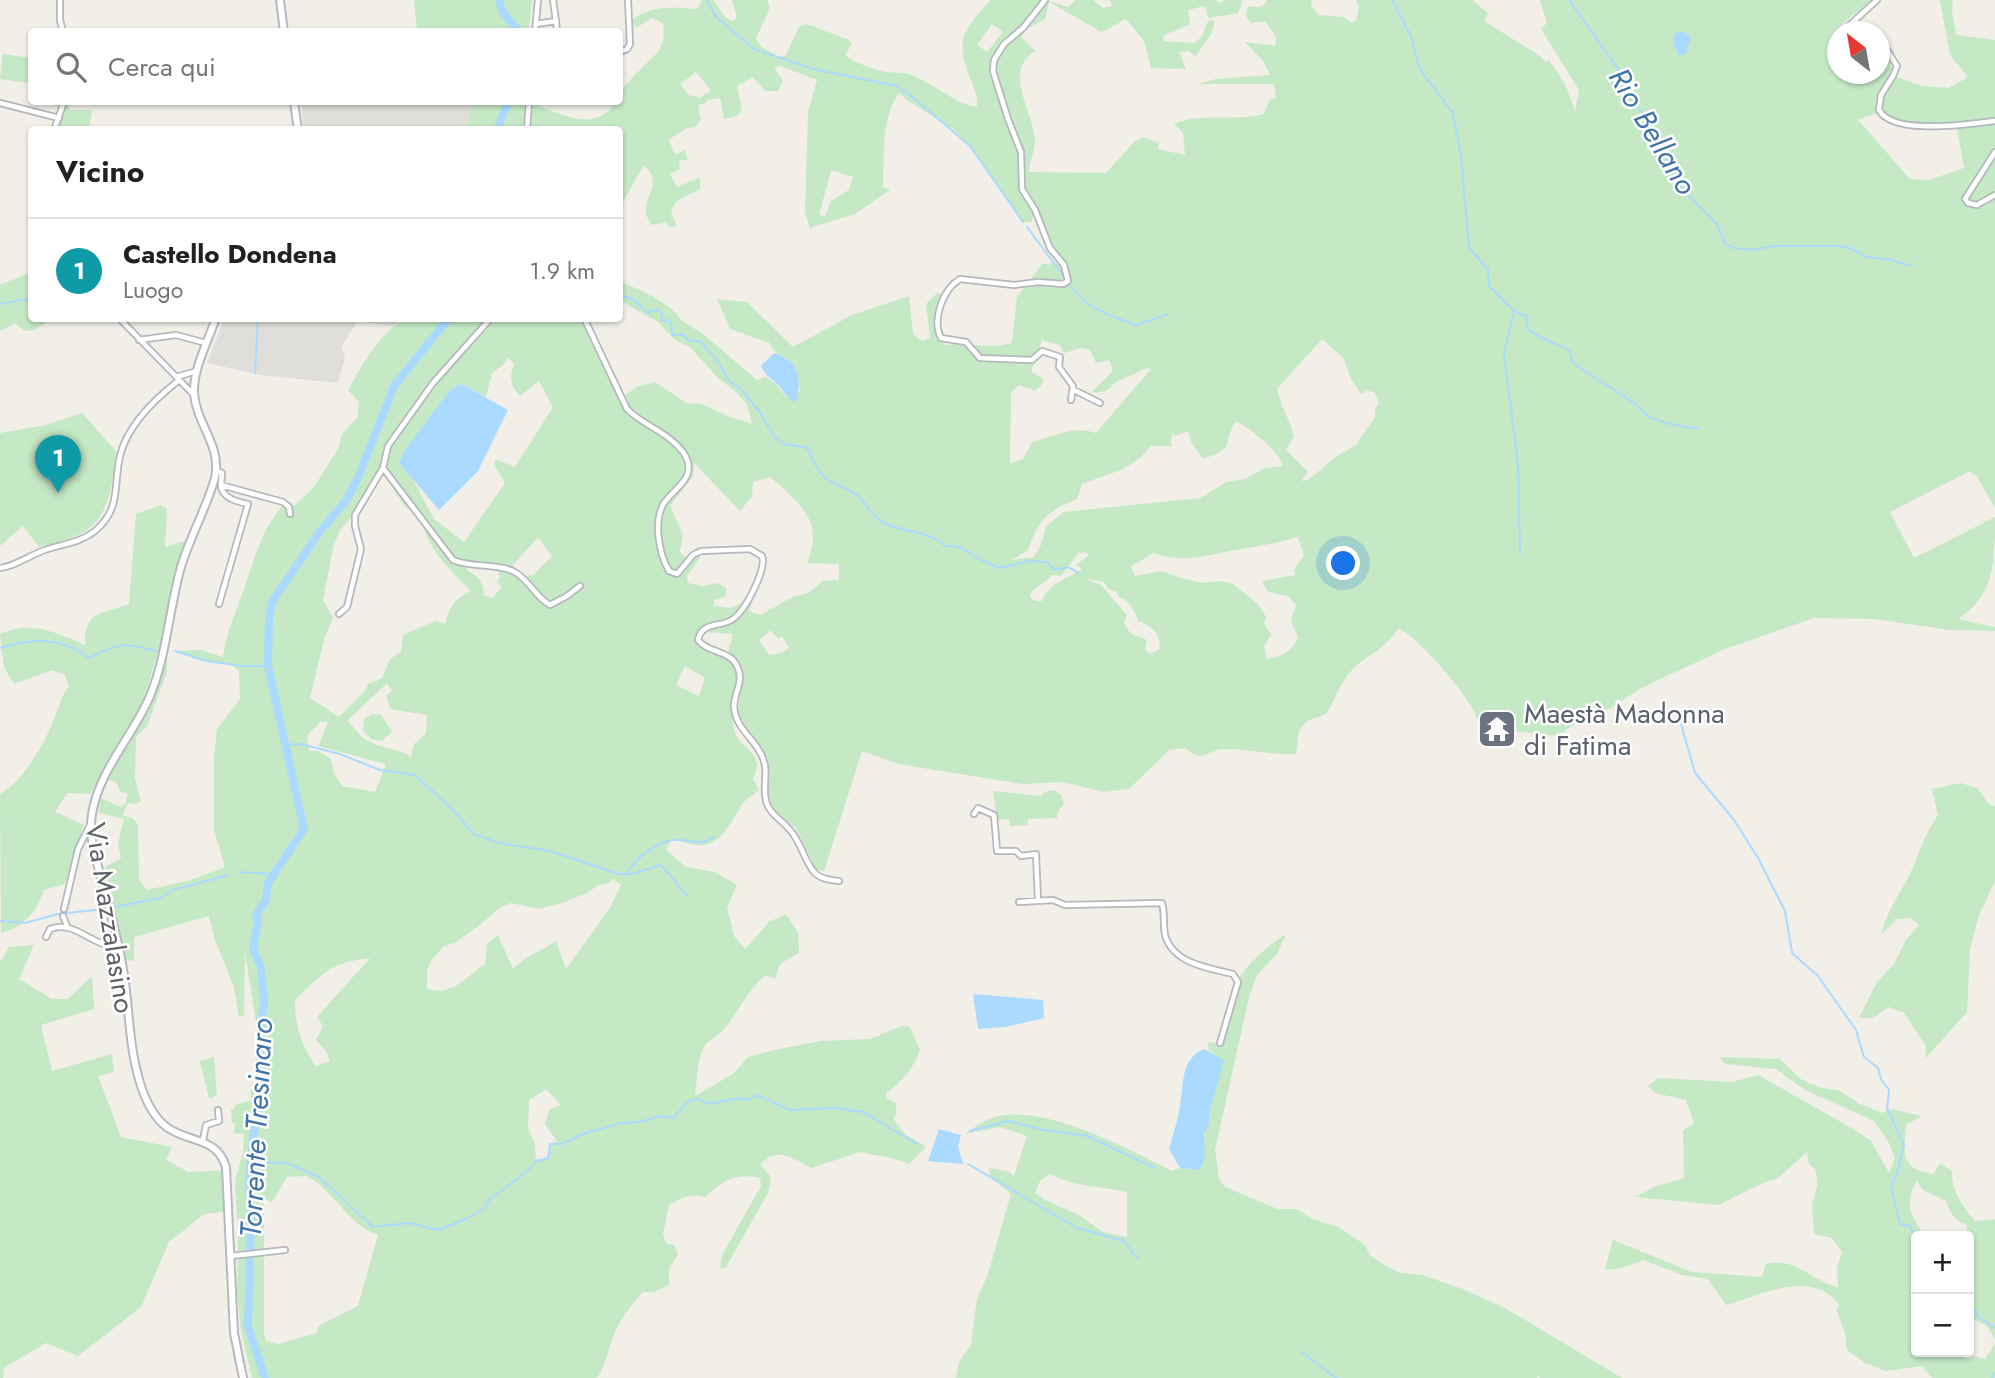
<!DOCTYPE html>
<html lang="it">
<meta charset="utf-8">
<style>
body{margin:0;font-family:Jost,sans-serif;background:#f2f2f2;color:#202124}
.controls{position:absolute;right:21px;bottom:21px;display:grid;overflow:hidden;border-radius:7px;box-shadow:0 2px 5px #0004}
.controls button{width:63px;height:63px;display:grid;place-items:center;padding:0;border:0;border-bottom:2px solid #e0e0e0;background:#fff;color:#202124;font:35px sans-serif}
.compass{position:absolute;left:1827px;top:21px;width:63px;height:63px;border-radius:50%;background:#fff;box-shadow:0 2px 5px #0004;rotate:329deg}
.you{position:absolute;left:1344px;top:564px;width:24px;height:24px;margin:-18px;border:5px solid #fff;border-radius:50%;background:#1a73e8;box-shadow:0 0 0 10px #1a73e833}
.badge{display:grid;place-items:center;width:46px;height:46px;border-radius:50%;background:#ea4335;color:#fff;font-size:23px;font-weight:700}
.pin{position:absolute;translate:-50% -58px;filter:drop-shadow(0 2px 4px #0008)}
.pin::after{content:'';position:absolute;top:37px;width:24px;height:21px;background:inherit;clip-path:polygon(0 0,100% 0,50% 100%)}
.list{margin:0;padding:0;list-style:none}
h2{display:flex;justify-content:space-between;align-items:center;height:91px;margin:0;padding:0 28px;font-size:30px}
h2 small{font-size:23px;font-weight:400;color:#757577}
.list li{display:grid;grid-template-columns:46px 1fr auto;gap:21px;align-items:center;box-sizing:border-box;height:105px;padding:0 28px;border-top:2px solid #e0e0e0}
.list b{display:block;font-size:26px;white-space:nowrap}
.list p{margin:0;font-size:23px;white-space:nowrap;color:#757577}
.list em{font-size:23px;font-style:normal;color:#757577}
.icon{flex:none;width:38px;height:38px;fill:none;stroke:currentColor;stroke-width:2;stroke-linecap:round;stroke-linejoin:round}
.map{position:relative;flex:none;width:1995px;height:1378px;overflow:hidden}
.search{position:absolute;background:#fff;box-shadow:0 2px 5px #0004;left:28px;top:28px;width:595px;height:77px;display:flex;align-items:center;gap:18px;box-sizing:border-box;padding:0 24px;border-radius:7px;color:#757577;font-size:26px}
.panel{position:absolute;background:#fff;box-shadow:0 2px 5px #0004;left:28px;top:126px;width:595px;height:196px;border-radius:7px}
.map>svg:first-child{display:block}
</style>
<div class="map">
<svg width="1995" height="1378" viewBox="0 0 1995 1378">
<rect width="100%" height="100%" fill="#f1efe8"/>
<path fill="#e0deda" d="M301 102H472L467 130 304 129Z
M224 319H404L392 326 358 321 341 347 345 357 338 383 260 375 207 363Z"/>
<path fill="#c5e8c5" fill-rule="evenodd" d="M414 0H532L529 31H417Z
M702 0H713L726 18 733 21 737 17 732 0H767L770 8 756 38C760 49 771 52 780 57L786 55 799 27 807 24 849 40 852 44 845 55C851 61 877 71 886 72 893 73 901 72 908 74 929 80 958 106 977 107 978 95 973 86 969 75 954 38 966 27 991 0H1042L1041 4 1048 1 1068 7 1076 0H1093L1103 8 1112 6 1110 0H1217L1219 3 1225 0H1243L1238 13 1209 18 1204 6 1188 10 1190 24 1163 36 1164 41 1195 43 1202 36 1208 21 1214 20C1215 35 1203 43 1196 56L1188 51 1179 52 1186 69 1151 68 1144 41 1126 19 1102 32 1049 2 1045 19 1026 29 1021 37 1035 51C1002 71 1033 111 1035 139 1035 150 1030 161 1029 172L1106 173 1134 142 1142 137 1159 143 1158 149 1185 155 1183 133 1174 124C1201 112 1234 122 1264 114L1269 100 1276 98 1274 84H1197L1216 79 1270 75 1263 61 1245 42 1275 46 1276 37 1265 21 1251 23 1245 15 1249 6C1257 8 1263 8 1267 0H1312L1311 6 1319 15 1343 17 1352 23 1356 20 1359 7 1356 0H1472L1488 13 1484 21 1540 56 1546 62 1549 61C1562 75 1570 94 1575 112L1579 90 1541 29 1547 23 1540 0H1872L1843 23 1838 32V74H1880V48C1889 56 1891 65 1893 76 1883 87 1871 97 1877 113L1858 120 1910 179 1929 180 1964 168 1956 122C1934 126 1898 127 1881 110L1882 97 1897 77 1922 86 1949 88 1968 77 1950 55 1940 0H1953L1952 11 1956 35 1995 40V508L1976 475 1972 474 1970 471 1890 512 1914 558 1995 517C1995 561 1995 596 1958 619L1995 627V631L1950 630 1874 619 1814 618 1725 649 1641 688 1613 707 1579 721 1557 736 1512 731 1501 732 1488 743C1481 732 1479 720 1472 708 1463 690 1416 634 1398 629 1383 652 1369 652 1352 670 1338 685 1336 699 1326 714L1307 721 1299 730 1296 754C1272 756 1248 748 1224 749 1207 749 1204 765 1185 748L1169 750 1129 789 1104 792 1063 782 1023 784 898 764 862 751 824 871 816 869 796 828 771 808 767 800 770 776 768 758 738 713 742 669 737 659 728 652 733 634 706 632 697 646 729 657 740 673C737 686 730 721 735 733 745 754 765 752 753 779L759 790C755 793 749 797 745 801 732 816 724 848 697 845 687 845 682 840 670 841L666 850 686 867 715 872 737 885 727 907 734 936 745 949 769 922 786 914 798 933 799 953 780 964 775 979 766 975C745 991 737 1018 717 1036 710 1041 705 1042 702 1051 697 1065 697 1082 695 1096L733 1074 748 1057 774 1050 821 1041 870 1039 902 1026 910 1027 920 1050C914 1068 902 1082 886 1093L887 1099 896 1103V1114L893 1119 905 1134 926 1147 909 1164 896 1159 860 1152 811 1168C790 1158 780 1146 760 1164L771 1177 768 1193 726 1267 720 1269 722 1255 761 1186 760 1178C736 1172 722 1181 705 1197 690 1193 682 1198 669 1205L663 1234 666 1243 674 1245 678 1254 669 1269V1285L654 1292H643C632 1304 623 1316 616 1330 608 1346 607 1364 597 1378H252L241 1330 237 1291 238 1237 235 1180 243 1153 244 1133 234 1134 235 1123H232L231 1110 235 1108V1105L251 1100 250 1091 261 1078 259 1041 245 952 244 1016 239 1017 234 987 215 940 209 916 134 937V961L126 960 105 867 121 858 118 844 124 819 99 813 100 798 121 807 125 804 128 794 120 791 116 782 105 779 139 722 167 648V672L147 726 136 737 135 778 141 801 136 804 128 803 122 815 134 819 138 825 139 880 147 890 191 880 225 867 214 830V757L217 729 240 699 239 671 232 665 206 661 175 651 201 650 223 657C226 633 236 612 244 589 255 558 260 533 282 506L295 505 314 487 338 449 342 434 357 418 359 402 348 390C364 362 377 337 404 319H489L433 381 387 441 380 469 356 512 340 530 334 544 323 600 333 618 324 639 310 698 339 717 365 691 368 684 382 678 390 659 401 652 403 635 435 621 445 624C449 607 455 598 471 591 456 576 439 560 429 541 426 534 424 527 420 521 417 515 409 511 405 506 388 486 382 464 393 440L446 373 496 319H580L619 400 636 387 655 382 688 404 699 403 730 417 752 424 747 404 735 391 717 377 690 347 675 340 658 322 623 302 620 304V281L652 296 672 309 682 321 703 334 757 380 766 377 777 385 786 397 800 392C799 383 799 370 792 363 783 353 776 358 770 343L730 329 717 299 747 302 793 347 852 315 909 296 913 334 922 341 930 338 926 304 938 292 943 298 941 321 945 345C969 342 986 350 1012 343L1017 297 1042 264 1058 263 1053 243 1035 211 1031 222H1023L970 146 953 129 907 100 899 93C881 117 884 158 883 187L890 190 855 214 815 226 810 229 805 212 808 112 817 80 781 66 774 68 783 81 778 91H765L753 77 737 86 742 110 737 116 724 119 720 98 707 100 706 103 698 105 701 120 695 127 687 128 668 140 676 155 684 150 688 159 679 161 680 169 670 174 677 187 700 177V189L678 200 671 210 676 226 669 227 666 222 652 225C632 199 669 189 644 165L620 207V130L531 129 533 104C563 114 594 134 616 102H620V92C626 85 632 77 639 71 655 54 667 50 663 23L652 18 636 28 631 21C648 5 674 7 697 9ZM992 24 1003 32 987 52 977 45ZM696 72 711 90 700 98 689 95 680 84ZM831 170 853 177 849 190 831 201 825 216 819 215ZM1322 339 1344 359 1351 379 1361 394 1367 390 1375 393 1379 403 1375 410V417L1356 445 1337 456 1308 480 1301 481 1308 472 1286 450 1294 436C1290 419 1280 406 1277 389ZM1042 340 1060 345 1064 353 1081 348 1090 350 1096 363 1109 360 1113 371 1091 393 1106 391 1116 382 1147 368 1151 369 1096 433C1071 425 1057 436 1032 442L1023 459 1010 464 1011 392 1019 385 1035 391 1042 385 1043 378 1031 372ZM508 357 514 364C509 378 510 385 520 396L539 381 553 407 515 467 496 459 494 465 505 483 464 542 434 519 412 478 399 463 405 450 462 384 486 397 492 373 504 364ZM1237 421C1255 434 1274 445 1283 466L1265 468 1245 479 1227 482 1200 498 1064 512 1046 526 1041 545 1034 557 1012 560 1028 550C1038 521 1048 510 1077 499L1082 484C1111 472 1130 472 1151 446H1172L1171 441 1173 432 1175 436 1188 431 1191 442 1203 459C1241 446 1219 443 1237 421ZM694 463 740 511 752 496 753 482 770 477C799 502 825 521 807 563L839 564V580L823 581 808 593 793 597 760 615 749 611 754 597 731 608 714 606V600L726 596V588L718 583 703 586 688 583 687 576 700 558 697 547 685 557 680 552 683 535 670 506 693 476ZM538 537 552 556 533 575 523 576 513 568V565ZM1298 537 1304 555 1294 569 1295 575 1262 581 1268 592 1288 596 1296 605 1291 621 1298 637C1293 652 1282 656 1267 659L1264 646 1271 635 1264 623 1266 617 1258 604 1233 584 1220 581 1204 583 1180 578 1162 571 1135 576 1131 566 1154 553C1181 563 1202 557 1229 551 1252 547 1275 544 1298 537ZM1086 552 1089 555 1076 565 1082 569C1068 578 1048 584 1042 601H1035L1029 596C1038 583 1046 584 1052 575L1061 576 1078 553ZM466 566 494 567 500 576 497 582 502 586 493 598 484 595C483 582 480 577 468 571ZM1084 578 1104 582 1109 589 1116 591 1119 597C1129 600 1135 611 1138 621 1152 625 1162 635 1159 650L1150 654 1145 649 1147 640 1130 633 1124 623 1127 615 1101 585ZM771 630 778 639 782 636 789 648 781 653 769 655 759 640ZM685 666 705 678 699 696 676 685ZM387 683 392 691 386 695 390 709 427 715 426 734 414 744 411 757C397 748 382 749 368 741 359 737 355 727 347 721ZM321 721 328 723 318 746 386 764 375 792 342 786 334 773 331 759 318 751H309L307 736ZM613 879 621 885 610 908 566 969 556 941C539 953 529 953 513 969L498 935 487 944 485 964C464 978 454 996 427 989V970L431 961 443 947 456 942 480 925 499 908 511 903 539 909 565 902 589 892 598 885 609 883ZM370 958 317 1017 323 1026 316 1040 326 1051 330 1061 316 1066C301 1044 295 1027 295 1000 323 974 330 962 370 958ZM546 1089 561 1105 549 1110 545 1124 557 1141 550 1144 548 1158 536 1161 535 1144 528 1128 529 1100ZM306 1176C334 1189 346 1224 378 1235L358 1306 318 1326 317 1333 278 1344 266 1341 264 1333V1199L272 1202 287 1177Z
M3 54 30 58 27 83 0 79Z
M59 102H69V110H92L89 129 50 130 59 111Z
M472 102H525L524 129H467Z
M31 272 32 318 52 319 32 331 23 330 15 323 0 331V285Z
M82 413 116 451C114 474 111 507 94 524 81 538 57 542 39 547L23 526 0 546V433L46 425Z
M161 505 167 509 165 547 189 540 175 576 160 646 143 701 90 794 67 793 55 812 84 825 65 884 44 890C36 912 25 927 1 933L0 794C23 782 46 741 55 717 60 705 61 696 69 686L65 675 52 670 14 684 4 667 0 634C33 620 54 632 85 645 84 611 102 614 129 604L136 514Z
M373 714 381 715 392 732 382 741 371 739 363 730 364 719Z
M1961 783 1977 788 1989 804 1995 806V881L1979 915 1970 949 1967 1012 1925 1059 1926 1046 1904 1013 1889 1007 1873 1018H1859L1877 982 1894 964 1906 940 1919 925 1910 918 1897 919 1881 935C1887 909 1904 889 1914 865 1922 845 1926 833 1938 815L1932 789Z
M1054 790 1061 795 1064 804 1058 811 1057 818 1028 819 1027 825 1010 826 1009 819 997 820 993 791 1041 796 1045 792Z
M1286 934 1277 954 1257 975 1249 997 1215 1150 1219 1179 1225 1187 1278 1209H1296L1313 1219 1340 1228 1365 1245 1370 1255 1384 1265 1401 1273 1422 1275 1460 1288 1505 1308 1622 1378H1540L1538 1376 1537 1378H956L959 1362 971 1345 977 1298 987 1277 1011 1194 990 1177 989 1168 1008 1171 1014 1176 1027 1136 1000 1127 965 1134C976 1126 989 1117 1004 1115 1055 1110 1127 1148 1172 1171L1180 1168 1200 1170C1207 1153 1201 1145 1205 1133 1214 1102 1213 1084 1212 1052L1209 1051 1208 1042 1217 1043C1223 1024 1226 1002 1235 985 1246 964 1268 946 1286 934ZM1050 1174C1075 1187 1100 1186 1127 1192V1237L1103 1232 1079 1215 1045 1200 1035 1193 1040 1181Z
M34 945 19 979 52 999H68L92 976 94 1009 41 1025 52 1071 112 1054 114 1072 98 1076 121 1137 172 1147 166 1160 188 1172 227 1170 230 1211 204 1214 169 1242 141 1307 78 1356 46 1343 4 1368 3 1378H0V962L9 947Z
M214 1057 217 1095 209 1099 200 1061Z
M1720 1057 1780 1059 1802 1080 1818 1087 1840 1091 1860 1104 1882 1113 1891 1109 1922 1116 1906 1125C1903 1153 1901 1171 1934 1174L1940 1163 1952 1171C1951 1191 1962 1205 1975 1221L1995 1219V1339L1987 1326 1974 1319 1969 1320V1236H1966L1967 1225C1955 1221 1950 1213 1946 1201L1923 1190 1917 1181C1903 1205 1911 1215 1925 1236H1916V1352H1951L1968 1359 1974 1356 1985 1359 1995 1343V1378H1932L1922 1366 1886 1371 1865 1363 1847 1350 1845 1333 1836 1309 1839 1305C1813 1268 1760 1295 1726 1305L1708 1279 1682 1275 1643 1260 1622 1268 1605 1270 1613 1240 1692 1272 1762 1277 1766 1264C1795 1256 1811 1281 1838 1287L1837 1268 1842 1252 1832 1238 1814 1234 1812 1203 1817 1188V1178L1815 1169 1809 1164 1807 1152 1778 1178 1765 1182 1718 1205 1635 1197 1654 1187 1684 1178 1683 1130 1694 1123 1686 1100 1655 1093 1648 1086 1658 1078 1732 1082 1758 1075 1855 1130 1871 1141 1889 1173 1895 1158 1888 1141 1874 1121 1805 1090 1776 1069 1725 1064Z"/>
<path fill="#aadaff" d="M1684 32 1691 38 1686 53 1679 56 1673 44 1675 33Z
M774 353C779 355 787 358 791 362 801 372 800 391 796 403 787 398 785 393 778 385 771 378 766 376 761 366Z
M462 384 508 410 478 471 439 510 399 463 405 450 451 389Z
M973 994 1043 1000 1044 1018 1005 1027 978 1029Z
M1204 1049 1224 1060 1210 1110 1209 1125 1204 1134 1205 1157 1200 1170 1180 1168 1169 1149C1173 1135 1178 1120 1180 1106 1184 1085 1180 1059 1204 1049Z
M939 1129 961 1135 958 1146 963 1164 928 1161Z"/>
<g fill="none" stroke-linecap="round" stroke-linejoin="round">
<path stroke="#aadaff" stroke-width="2" d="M1392 0 1411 36 1417 61 1424 75 1453 113 1461 156 1469 248 1488 269 1489 286 1514 311 1504 354 1518 463 1520 553
M1569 0 1623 76 1627 93 1646 118 1652 135 1666 158 1678 185 1717 224 1725 243 1733 248 1753 250 1773 246H1839L1850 248 1867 257 1891 260 1911 266
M707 1 717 18 754 49 813 69 897 86 915 99 970 146 1023 222
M1027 227 1065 278
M1069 284C1089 311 1107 314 1136 325L1168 314
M620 295 634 300 648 313 657 309 662 314V321L670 320 673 335H683L688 340 701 342 716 359 730 382 741 389 759 411 775 438 785 444 807 448C813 459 817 472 828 480 838 487 853 489 861 499 869 508 873 517 884 523 903 533 929 530 945 546H956L969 552 979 559 999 568 1030 561 1047 562 1054 570C1064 567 1070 565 1078 574
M0 304 32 298
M1516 312 1527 316 1526 327C1537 338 1555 343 1569 350L1573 363 1634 403 1649 417 1670 424 1698 429
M255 373 258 318
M0 648C34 638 59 636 89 658 121 642 123 643 157 651
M175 651 206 661 242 666
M245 666H268
M1677 710 1695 773 1734 820 1758 858 1785 911 1792 953 1818 976 1856 1030 1864 1057 1878 1068 1881 1079 1889 1090 1887 1108 1904 1145 1897 1174 1891 1186 1900 1224 1910 1226 1916 1244
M284 745 301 744 340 754 380 770 415 775 449 806 474 834 499 843 550 851 619 874H632L660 865C670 871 676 886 687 895
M238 872 274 874
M627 874C635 857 661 838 682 840 697 841 699 846 714 837
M115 907 160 898 175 889 229 875
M0 921 25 923 58 914 104 909
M970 1131 1008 1121 1044 1130 1087 1136 1155 1168
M252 1162 287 1163 319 1177 373 1227 409 1223 438 1230 466 1219 485 1208 489 1200 529 1170 536 1161 548 1158 550 1144H562L583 1134 621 1123 639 1122 660 1116 673 1118 689 1101 699 1099 708 1104 740 1098 748 1100 757 1095 790 1110 834 1108 863 1112 917 1144
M968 1164 1077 1228 1124 1241 1138 1259
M1969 1301 1979 1317 1995 1328
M1302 1352 1336 1378
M1992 1378 1995 1373"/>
<path stroke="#aadaff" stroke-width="8" d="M499 0 502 11 519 32
M497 130 508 102
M265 1378 248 1326 251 1218 249 1179 253 1135 263 1094 259 1087 261 1078 259 1047 264 1001 261 968 253 948 258 922 256 915 266 900 268 883 304 829 268 666 269 618 272 602 321 530 345 502 358 478 394 386 449 318"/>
<g stroke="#b5b8bc" stroke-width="8">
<path id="street" d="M60 0V20L63 32
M553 0 556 21
M1045 0 1023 28 1004 44 994 60 993 71 1008 119 1021 152 1022 189 1035 210 1050 248 1064 265 1068 281 1063 284 1038 282 1014 285 960 279C942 290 932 320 941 338L966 342 980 358 1032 360 1042 351 1060 357 1059 367 1073 386 1071 400
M536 24 556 21 557 32
M535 32 538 0
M1842 32 1877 0
M1880 45 1887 50 1897 66 1893 76 1881 95 1879 110C1893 136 1970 124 1995 121
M620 52 627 49 630 44 628 0
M0 103 59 118
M54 130 64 102
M527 130 529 102
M1995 152 1965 199 1968 203 1977 205 1995 195
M119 318 194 395
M584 318 627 409C644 426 668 432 683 452 700 477 674 488 664 503 653 521 659 554 669 571L677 574 693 555 701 551 750 549 762 556C767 569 745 611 733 619 720 628 702 621 698 640 707 653 730 650 737 666 746 683 730 697 735 713 738 728 754 740 761 754 770 770 762 785 766 801 769 814 782 820 790 830 801 842 804 860 814 872 820 879 830 880 839 881
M139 340 176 335 206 343
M176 377 197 371
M1074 390 1100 403
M383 468 453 560C472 568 495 563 513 571 529 579 535 597 550 605L567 596 580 586
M217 471 222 473 221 485 283 502 289 507 290 514
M0 568C17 566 29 555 45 550 62 544 80 543 95 531 122 508 113 485 120 456 127 426 155 399 178 381
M219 604 248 504C237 502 221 498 221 485
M339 614 347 607 361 549 355 526V515L383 468 388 446 433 383 491 318
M974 814 978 808 994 815 997 851H1016L1021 856 1036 854 1038 901
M1019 902 1053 900 1065 905 1162 903C1165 913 1163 925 1165 935 1173 964 1209 968 1233 974L1238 982 1220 1043
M64 909 78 849 90 825
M63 916 67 926
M46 937 50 929C75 919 94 949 119 946
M203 1140 206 1125 219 1121 218 1110
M231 1256 285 1250"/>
</g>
<g stroke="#b6babf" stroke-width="10">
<path id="secondary" d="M280 0 284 32
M294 102 298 130
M216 318C208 341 193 369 194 393 196 424 222 445 215 478 206 509 190 537 181 567 169 609 167 655 150 696 133 736 99 770 92 814 88 837 96 859 102 881 110 910 118 939 123 969 130 1010 128 1048 142 1089 147 1103 155 1119 168 1128 190 1143 217 1137 226 1167L234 1333 243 1378"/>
</g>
<use href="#street" stroke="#fff" stroke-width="4.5"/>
<use href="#secondary" stroke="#fff" stroke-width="6"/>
</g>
<defs>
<g id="temple-square" transform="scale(2.0125)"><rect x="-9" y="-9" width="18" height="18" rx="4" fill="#6b7280" stroke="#fff"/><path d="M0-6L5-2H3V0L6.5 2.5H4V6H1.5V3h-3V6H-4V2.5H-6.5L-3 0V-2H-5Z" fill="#fff"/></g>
</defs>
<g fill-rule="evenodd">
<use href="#temple-square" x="1497" y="729"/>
</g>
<g text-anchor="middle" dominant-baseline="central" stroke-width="5" stroke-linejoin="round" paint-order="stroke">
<g font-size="28" fill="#5b616d" stroke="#fff" text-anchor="start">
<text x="1524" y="713">Maestà Madonna<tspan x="1524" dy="32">di Fatima</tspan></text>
</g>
<g font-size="28" fill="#5f6368" stroke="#fff">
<text transform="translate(110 918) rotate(81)">Via Mazzalasino</text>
</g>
<g font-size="30" font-style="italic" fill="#4174aa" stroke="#fff">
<text transform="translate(1653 131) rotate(59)">Rio Bellano</text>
<text transform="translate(256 1128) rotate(-87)">Torrente Tresinaro</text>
</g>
</g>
</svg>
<div class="controls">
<button>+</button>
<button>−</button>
</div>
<svg class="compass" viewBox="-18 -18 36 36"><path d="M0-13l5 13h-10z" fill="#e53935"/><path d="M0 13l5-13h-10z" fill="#757577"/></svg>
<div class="you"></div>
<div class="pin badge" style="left:58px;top:493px;background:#0f9aa8">1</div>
<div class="search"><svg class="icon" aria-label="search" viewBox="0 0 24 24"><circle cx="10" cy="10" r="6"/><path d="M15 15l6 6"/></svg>Cerca qui</div>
<section class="panel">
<h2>Vicino<small></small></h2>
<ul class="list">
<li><span class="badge" style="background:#0f9aa8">1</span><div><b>Castello Dondena</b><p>Luogo</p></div><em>1.9 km</em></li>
</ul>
</section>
</div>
